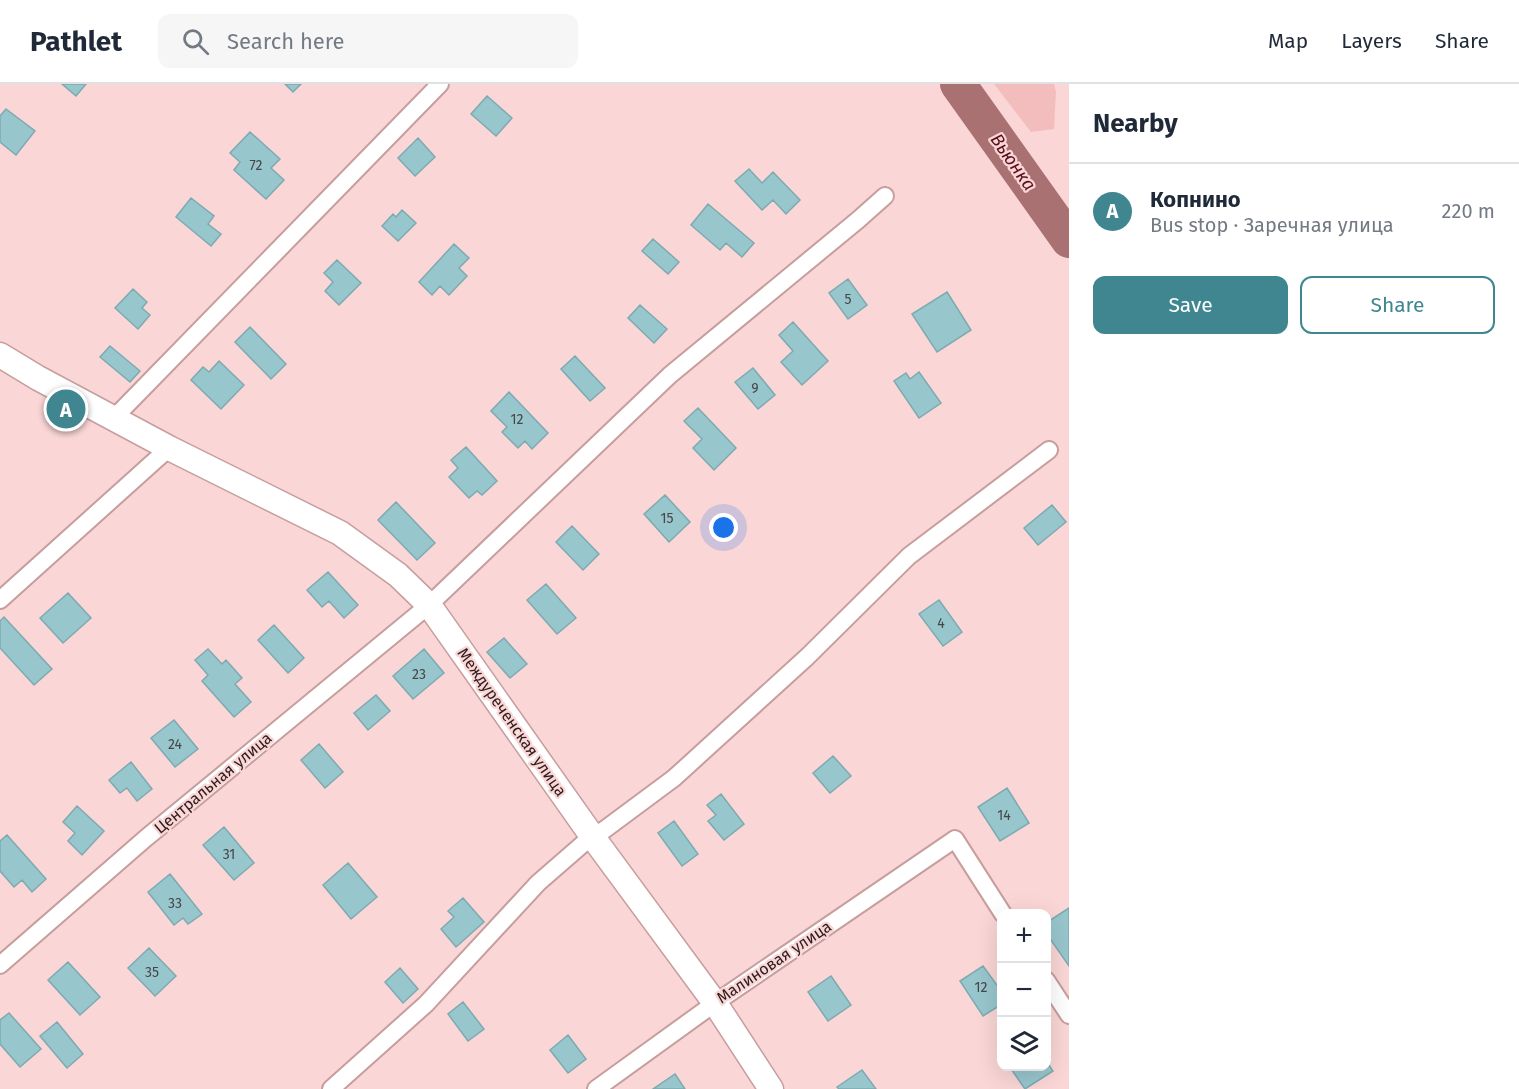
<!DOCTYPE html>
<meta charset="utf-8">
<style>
body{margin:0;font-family:"Fira Sans",sans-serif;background:#f6f6f7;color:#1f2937}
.controls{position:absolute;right:18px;bottom:18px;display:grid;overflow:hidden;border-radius:12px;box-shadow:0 6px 24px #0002}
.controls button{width:54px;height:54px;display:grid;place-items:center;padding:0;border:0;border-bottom:2px solid #e0e1e3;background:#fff;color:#1f2937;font:30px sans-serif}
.you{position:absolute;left:724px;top:444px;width:21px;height:21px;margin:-15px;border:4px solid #fff;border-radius:50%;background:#1a73e8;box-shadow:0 0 0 9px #1a73e833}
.badge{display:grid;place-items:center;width:39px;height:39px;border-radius:50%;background:#408691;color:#fff;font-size:20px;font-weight:700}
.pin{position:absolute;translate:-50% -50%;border:3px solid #fff;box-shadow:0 2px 6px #0006}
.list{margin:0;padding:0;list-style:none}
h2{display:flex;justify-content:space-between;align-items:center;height:78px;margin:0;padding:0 24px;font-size:26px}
h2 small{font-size:20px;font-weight:400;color:#747a83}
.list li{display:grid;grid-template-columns:39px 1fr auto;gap:18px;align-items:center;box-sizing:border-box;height:96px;padding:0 24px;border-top:2px solid #e0e1e3}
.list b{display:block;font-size:22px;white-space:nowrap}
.list p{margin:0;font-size:20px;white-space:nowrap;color:#747a83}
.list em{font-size:20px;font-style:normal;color:#747a83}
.actions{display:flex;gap:12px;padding:18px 24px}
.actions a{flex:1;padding:14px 0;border:2px solid #408691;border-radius:12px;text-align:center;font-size:21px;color:#408691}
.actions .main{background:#408691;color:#fff}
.icon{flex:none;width:33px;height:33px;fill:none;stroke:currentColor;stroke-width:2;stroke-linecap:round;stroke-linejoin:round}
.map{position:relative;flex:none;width:1069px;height:1005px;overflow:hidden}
header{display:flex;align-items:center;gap:36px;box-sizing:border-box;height:84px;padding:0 30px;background:#fff;border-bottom:2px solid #e0e1e3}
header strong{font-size:28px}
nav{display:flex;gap:33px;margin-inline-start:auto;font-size:21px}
.search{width:420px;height:54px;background:#f6f6f7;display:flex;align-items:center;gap:15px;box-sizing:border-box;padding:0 21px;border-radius:12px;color:#747a83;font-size:22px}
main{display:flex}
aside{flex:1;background:#fff}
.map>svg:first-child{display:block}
</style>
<header>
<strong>Pathlet</strong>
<div class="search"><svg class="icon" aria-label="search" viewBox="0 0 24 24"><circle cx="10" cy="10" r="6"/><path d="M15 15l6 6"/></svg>Search here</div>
<nav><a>Map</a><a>Layers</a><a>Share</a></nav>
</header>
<main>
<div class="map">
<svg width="1069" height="1005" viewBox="0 0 1069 1005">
<rect width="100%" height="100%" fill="#fad6d6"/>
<path fill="#f4bdbd" d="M994 0H1054L1056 8 1054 45 1031 48Z"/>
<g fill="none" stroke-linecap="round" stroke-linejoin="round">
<path stroke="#a97172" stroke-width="36" d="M958 0 1069 156"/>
</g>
<path fill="#98c6cd" stroke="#7daab1" stroke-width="1.5" d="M62 0H86L76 12Z
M285 0H301L293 8Z
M487 12 512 34 496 52 471 30Z
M6 25 35 47 16 71 0 58V32Z
M250 48 280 75 271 84 284 96 266 115 234 86 240 78 230 69Z
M418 54 435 73 415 92 398 74Z
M749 85 762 99 773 88 800 116 786 130 773 116 762 126 735 97Z
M191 114 214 132 208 140 221 150 211 162 176 133Z
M708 120 754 159 742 173 726 159 720 166 691 141Z
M402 126 416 139 398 157 382 142 393 130 396 133Z
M653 155 679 178 668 190 642 167Z
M454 160 469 174 459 184 467 192 449 211 440 202 432 211 419 198Z
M337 176 361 199 339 221 325 207 333 198 324 189Z
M848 195 867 221 848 235 829 209Z
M133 205 147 218 142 224 150 231 138 245 115 224Z
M947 208 971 246 937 268 912 230Z
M640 221 667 245 654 259 628 234Z
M793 238 828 277 802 301 781 278 793 267 779 251Z
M250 243 286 280 271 295 235 258Z
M110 262 140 287 130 298 100 273Z
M575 272 605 304 590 317 561 285Z
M219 277 244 301 221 325 191 296 203 283 209 288Z
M753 284 775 311 758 325 735 298Z
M919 288 941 319 919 334 894 297 906 289 910 295Z
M509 308 548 349 532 365 525 357 518 364 502 348 507 343 491 327Z
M698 324 736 364 714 386 693 364 702 355 684 337Z
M466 363 497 397 482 411 477 407 469 414 449 393 458 384 451 376Z
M665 411 690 438 669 458 644 430Z
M396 418 435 459 417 476 378 436Z
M1052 421 1066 438 1038 461 1024 444Z
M572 442 599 470 583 486 556 458Z
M328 488 358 521 344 534 329 517 322 523 307 506Z
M546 500 576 534 557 550 527 516Z
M68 509 91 534 63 559 40 534Z
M939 516 962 548 943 562 919 530Z
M4 533 52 585 34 601 0 564V537Z
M274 541 304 574 288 589 258 556Z
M504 554 527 580 510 594 487 568Z
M208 565 222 580 226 576 242 594 235 600 251 618 234 633 202 597 208 591 195 576Z
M424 565 444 589 413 615 393 592Z
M376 611 390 627 368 646 354 629Z
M174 636 198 665 175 683 151 654Z
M319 660 343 688 325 704 301 676Z
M833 672 851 692 830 709 813 689Z
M131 678 152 705 137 717 127 704 120 709 109 696Z
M1007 704 1029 739 1000 757 978 723Z
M721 710 744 740 724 756 708 737 716 731 707 721Z
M77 722 104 747 82 771 68 757 75 749 63 738Z
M674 737 698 770 682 782 658 749Z
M224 743 254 779 234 796 203 761Z
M7 751 46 795 32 808 22 796 14 803 0 787V757Z
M348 779 377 813 351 835 323 801Z
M170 790 202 830 188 840 183 834 174 841 148 808Z
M463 814 484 838 456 863 441 845 454 833 448 827Z
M1069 824V882L1046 849V839Z
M149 864 176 892 155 912 128 884Z
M68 878 100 913 80 931 48 896Z
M983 882 1002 908V920L983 932 960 897Z
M400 884 418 905 403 919 385 898Z
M831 892 851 921 828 937 808 908Z
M463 918 484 945 468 957 448 930Z
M9 929 41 965 20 983 0 960V936Z
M57 938 83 970 67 984 40 952Z
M568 951 586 975 568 989 550 966Z
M1046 977 1053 987 1025 1005 1009 982H1046Z
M862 986 876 1005H839L837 1003Z
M675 990 685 1005H653Z"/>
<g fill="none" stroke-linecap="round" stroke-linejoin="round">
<g stroke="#c79d9d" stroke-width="20">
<path id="street" d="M113 335 440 0
M0 516 169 364
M0 881 146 754 429 521 670 291 858 136 885 112
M1046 896 1069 931
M331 1005 426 920 538 799 592 752 604 746 674 694 807 573 909 472 1049 366
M596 1005 715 919 955 755 1003 830"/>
</g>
<g stroke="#c79d9d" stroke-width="27">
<path id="secondary" d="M0 271 38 294 169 364 340 449 398 491 429 521 592 752 715 919 771 1005"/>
</g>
<use href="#street" stroke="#fff" stroke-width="16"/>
<use href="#secondary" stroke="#fff" stroke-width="24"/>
</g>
<g text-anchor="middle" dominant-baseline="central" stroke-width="4.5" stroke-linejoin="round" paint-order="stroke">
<g font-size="14" fill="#474648">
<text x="256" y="81">72</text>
<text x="848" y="215">5</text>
<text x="755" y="304">9</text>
<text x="517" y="335">12</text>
<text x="667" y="434">15</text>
<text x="941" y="539">4</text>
<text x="419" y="590">23</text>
<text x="175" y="660">24</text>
<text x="1004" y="731">14</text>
<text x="229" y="770">31</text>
<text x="175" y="819">33</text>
<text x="152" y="888">35</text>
<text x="981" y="903">12</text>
</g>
<g font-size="16" fill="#2c1c1c" stroke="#fad6d6">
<text transform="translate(512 638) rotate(55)">Междуреченская улица</text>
<text transform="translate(213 699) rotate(-40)">Центральная улица</text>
<text transform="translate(774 878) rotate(-34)">Малиновая улица</text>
</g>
<g font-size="18" font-style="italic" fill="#560f1a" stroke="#fad6d6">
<text transform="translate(1013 78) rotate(55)">Вьюнка</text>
</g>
</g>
</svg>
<div class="controls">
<button>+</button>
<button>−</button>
<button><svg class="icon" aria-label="layers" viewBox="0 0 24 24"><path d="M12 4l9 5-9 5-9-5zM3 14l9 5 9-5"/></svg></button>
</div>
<div class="you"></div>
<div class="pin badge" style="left:66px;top:325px">A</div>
</div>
<aside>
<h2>Nearby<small></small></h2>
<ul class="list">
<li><span class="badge">A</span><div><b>Копнино</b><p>Bus stop · Заречная улица</p></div><em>220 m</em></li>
</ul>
<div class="actions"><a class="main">Save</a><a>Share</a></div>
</aside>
</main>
